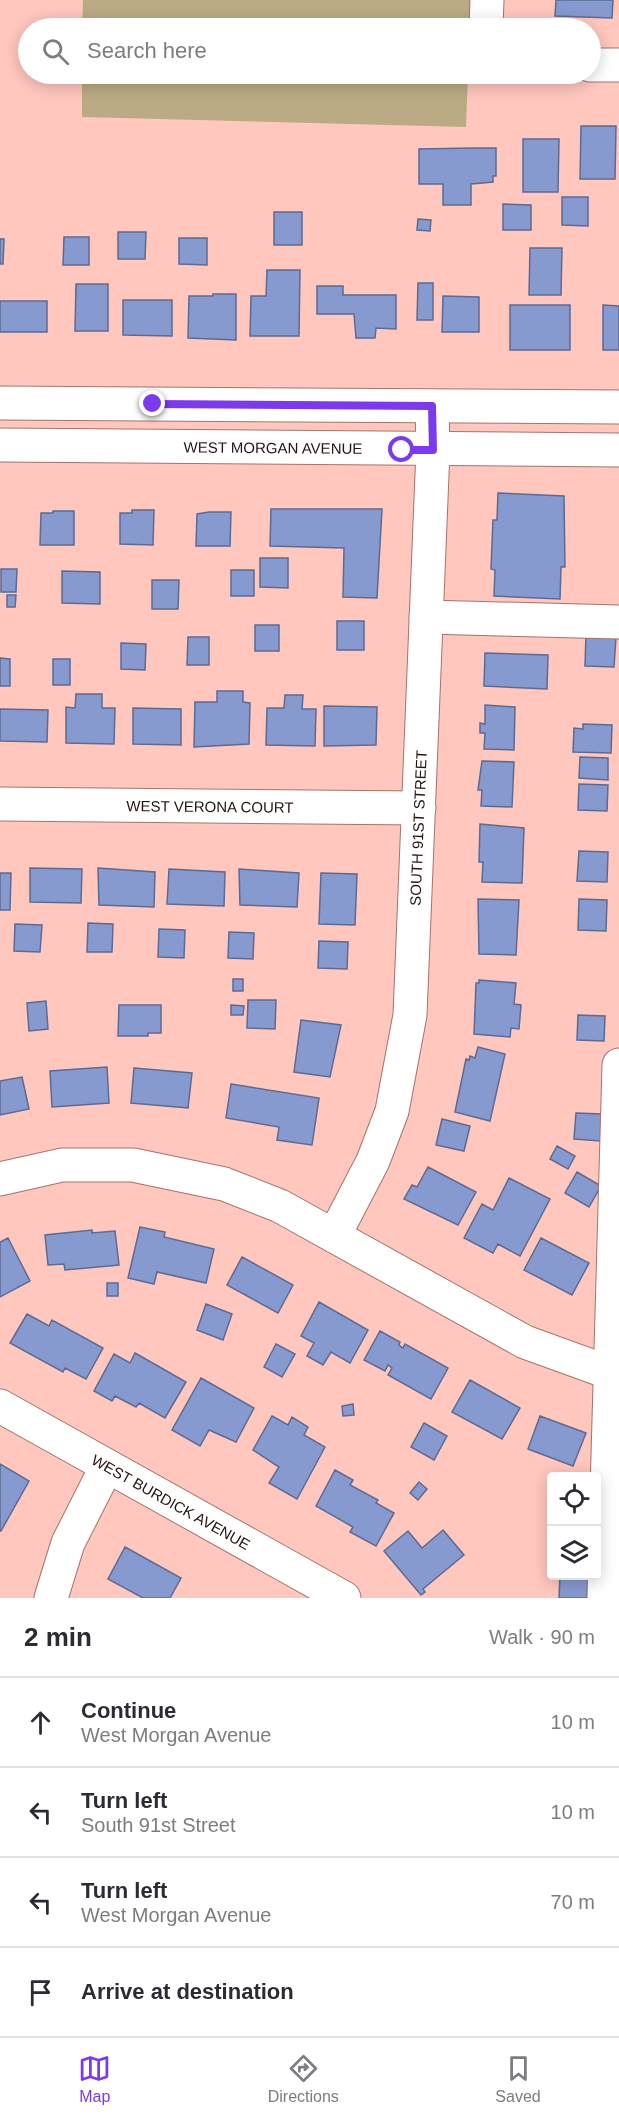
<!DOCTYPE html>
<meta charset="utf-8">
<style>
body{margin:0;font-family:Helvetica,sans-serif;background:#f2f2f3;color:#2b2b33}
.controls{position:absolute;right:18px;bottom:18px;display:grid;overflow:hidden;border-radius:6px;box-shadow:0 3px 15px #0003}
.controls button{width:54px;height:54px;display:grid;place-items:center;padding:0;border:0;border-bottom:2px solid #e1e1e2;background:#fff;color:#2b2b33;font:30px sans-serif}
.stop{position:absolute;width:18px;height:18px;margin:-14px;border:4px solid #7c3aed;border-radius:50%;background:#fff}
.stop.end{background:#7c3aed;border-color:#fff;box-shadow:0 2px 6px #0008}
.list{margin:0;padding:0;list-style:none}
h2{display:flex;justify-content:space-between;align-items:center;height:78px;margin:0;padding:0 24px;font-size:26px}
h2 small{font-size:20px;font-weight:400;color:#7c7c81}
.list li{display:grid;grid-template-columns:39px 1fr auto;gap:18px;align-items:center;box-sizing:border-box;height:90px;padding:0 24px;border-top:2px solid #e1e1e2}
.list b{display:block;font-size:22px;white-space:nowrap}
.list p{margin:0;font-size:20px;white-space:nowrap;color:#7c7c81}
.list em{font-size:20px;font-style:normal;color:#7c7c81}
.icon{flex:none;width:33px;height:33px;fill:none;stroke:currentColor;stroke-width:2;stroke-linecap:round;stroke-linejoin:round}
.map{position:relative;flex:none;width:619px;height:1598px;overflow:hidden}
.search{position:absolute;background:#fff;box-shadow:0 3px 15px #0003;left:18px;right:18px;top:18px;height:66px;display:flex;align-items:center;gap:15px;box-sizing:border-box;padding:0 21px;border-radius:33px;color:#7c7c81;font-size:22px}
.sheet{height:438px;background:#fff}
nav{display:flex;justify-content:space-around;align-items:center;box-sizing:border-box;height:84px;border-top:2px solid #e1e1e2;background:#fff;font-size:16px;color:#7c7c81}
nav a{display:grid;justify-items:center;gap:3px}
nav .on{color:#7c3aed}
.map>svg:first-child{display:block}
</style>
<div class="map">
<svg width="619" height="1598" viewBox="0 0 619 1598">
<rect width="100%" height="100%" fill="#ffc7be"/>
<path fill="#baab84" d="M83 0H470L469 28H82Z
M82 74H468L466 127 82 117Z"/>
<path fill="#879acf" stroke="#5d6a92" stroke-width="1.5" d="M556 0H613L612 18 555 16Z
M581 126H616L615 179H580Z
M523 139H559L558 192H523Z
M473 148H496V176H493V182L471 184V205H443V184H419V149Z
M562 197H588V226L562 225Z
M503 204 531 205V230H503Z
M274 212H302V245H274Z
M418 219 431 220 430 231 417 230Z
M118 232H146L145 259H118Z
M64 237H89V265H63Z
M179 238H207V265L179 264Z
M0 239H4L3 264H0Z
M530 248H562L561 295H529Z
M267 270H300L299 336H250L251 296H266Z
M418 283H433V320H417Z
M76 284H108V331H75Z
M317 286H343V295H396V329L376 328 375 338H356L354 314H317Z
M213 294H236V340L188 338 189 296H213Z
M443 296 479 297V332H442Z
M123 300H172V336L123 335Z
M0 301H47V332H0Z
M510 305H570V350H510Z
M603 305 619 306V350H603Z
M498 493 564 496 565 567H561L560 599 494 596 495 570 491 569 493 520H497Z
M271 509H382L377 598 343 597 344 548 270 546Z
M132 510H154L153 545 120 544V513H132Z
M53 511H74V545H40L41 513H53Z
M209 512H231L230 546H196L197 514Z
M260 558H288V588L260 587Z
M1 569H17L16 592H1Z
M231 570H254V596H231Z
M62 571 100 572V604L62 603Z
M152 580H179L178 609H152Z
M7 595H16L15 607H7Z
M337 621H364V650H337Z
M255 625H279V651H255Z
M586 635 616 637 614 667 585 666Z
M188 637H209V665H187Z
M121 643 146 644 145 670 121 669Z
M485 653 548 655 547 689 484 686Z
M0 658 10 659V686H0Z
M53 659H70V685H53Z
M217 691H243V702L250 703 249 744 194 747 195 702H217Z
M76 694H102V708H115L114 744 66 743V707L75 708Z
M285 695H303L302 709H316L315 746 266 745 267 708H284Z
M485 705 515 707 514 750 484 749 485 733H480V723L485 724Z
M324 706 377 707 376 745 324 746Z
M133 708 181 709V745L133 744Z
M0 709 48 710 47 742 0 741Z
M583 724 612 725 611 753 573 752 574 728 583 729Z
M580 757 608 758V780L579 778Z
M482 761 514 762 512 807 481 806 482 790H478Z
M579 784 608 785 607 811 578 810Z
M480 824 524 828 522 883 482 882 483 862H479Z
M579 851 608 852 607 882 577 881Z
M30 868 82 869 81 903 30 902Z
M98 868 155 872 154 907 99 905Z
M169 869 225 872 224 906 167 904Z
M239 869 299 873 297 907 240 905Z
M0 873H11L10 910H0Z
M321 873 357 874 355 925 319 924Z
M478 899 519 900 516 955 479 954Z
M579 899 607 900 606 931 578 930Z
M88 923 113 924 112 952H87Z
M15 924 42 925 40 952 14 951Z
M159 929 185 930 184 958 158 957Z
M229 932 254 933 253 959 228 958Z
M319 941 348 942 347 969 318 968Z
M233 979H243V991H233Z
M479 980 516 983 514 1004 521 1005 519 1029 511 1028 510 1037 474 1034 476 983H479Z
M248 1000H276L275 1029 247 1028Z
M46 1001 48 1029 29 1031 27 1003Z
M119 1005H161V1033H148V1036H118Z
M231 1005 244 1006 243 1015H231Z
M578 1015 605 1016 604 1041 577 1040Z
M301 1020 341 1025 330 1077 294 1072Z
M478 1047 505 1054 490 1121 455 1112 466 1059 469 1060 470 1056 475 1058Z
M107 1067 109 1103 52 1107 50 1071Z
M134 1068 192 1073 188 1108 131 1103Z
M22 1077 29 1109 0 1115V1081Z
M231 1084 319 1098 312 1145 277 1140 279 1127 226 1118Z
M576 1113 602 1114 601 1141 574 1139Z
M442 1119 470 1126 464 1151 436 1145Z
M557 1146 575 1156 568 1169 550 1159Z
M428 1167 476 1192 458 1225 404 1199 412 1185 417 1187Z
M577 1172 601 1186 589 1207 565 1193Z
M509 1178 550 1199 520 1256 498 1244 493 1253 464 1238 482 1204 493 1210Z
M140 1227 165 1232 164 1237 214 1249 206 1283 157 1272 154 1284 128 1278Z
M92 1230V1233L115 1231 119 1265 65 1270 64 1264 48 1265 45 1235Z
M8 1238 30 1281 0 1297V1242Z
M541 1238 589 1263 572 1295 524 1270Z
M242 1257 293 1285 278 1313 227 1285Z
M107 1283H118V1296H107Z
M319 1302 368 1330 350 1363 331 1352 323 1365 307 1356 314 1343 301 1336Z
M206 1304 232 1314 223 1340 197 1330Z
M27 1314 49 1326 52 1320 103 1348 86 1379 65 1368 63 1372 10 1343Z
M380 1331 400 1342 399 1345 403 1348 405 1344 448 1368 431 1399 388 1375 392 1368 388 1365 385 1371 364 1360Z
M276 1344 295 1354 282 1377 264 1367Z
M135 1353 186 1382 165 1418 139 1403 136 1407 115 1396 112 1401 94 1391 114 1354 130 1363Z
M201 1378 254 1408 236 1442 209 1430 200 1446 172 1430Z
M470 1380 520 1408 502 1439 452 1412Z
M353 1404 354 1415 343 1416 342 1406Z
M272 1416 288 1425 292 1417 308 1427 304 1435 325 1447 297 1499 269 1483 279 1467 253 1450Z
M540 1416 586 1433 573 1466 528 1449Z
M424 1423 447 1436 434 1460 411 1447Z
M0 1464 29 1481 1 1531H0Z
M335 1470 353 1480 350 1485 378 1500 376 1503 394 1513 376 1546 350 1532 353 1527 316 1506Z
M419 1482 427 1489 418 1500 410 1493Z
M443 1530 464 1555 423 1589 425 1592 421 1595 384 1551 408 1531 422 1548Z
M125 1547 181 1578 170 1598H143L108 1579Z
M560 1576H588L587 1598H559Z"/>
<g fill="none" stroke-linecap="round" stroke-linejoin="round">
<g stroke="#a5736b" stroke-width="35">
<g id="minor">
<path d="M486 28 487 0"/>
<path d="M590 65H619"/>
<path d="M0 403 619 407"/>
<path id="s1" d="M0 445 619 450"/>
<path d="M426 617 619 622"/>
<path id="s2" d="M0 804 419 808"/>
<path d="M0 1179 62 1165H133L224 1184 280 1206 525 1342 619 1376"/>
<path id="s3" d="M334 1236 373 1161 392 1111 410 1015 433 450 432 406"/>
<path id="s4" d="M0 1406 344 1598"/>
<path d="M51 1598 68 1543 107 1466"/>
<path d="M604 1598 619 1065"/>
</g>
</g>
<use href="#minor" stroke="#fff" stroke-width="33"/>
</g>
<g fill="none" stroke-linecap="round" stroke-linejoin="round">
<path stroke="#7c3aed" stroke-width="8" d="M153 404 432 406 433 450H402"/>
</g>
<g text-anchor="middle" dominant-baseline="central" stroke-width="4.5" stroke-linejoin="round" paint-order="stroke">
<g font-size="15" fill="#261310" stroke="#ffc7be">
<text stroke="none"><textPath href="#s1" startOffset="273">WEST MORGAN AVENUE</textPath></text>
<text stroke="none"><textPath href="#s2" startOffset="210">WEST VERONA COURT</textPath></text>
<text stroke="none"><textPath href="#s3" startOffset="423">SOUTH 91ST STREET</textPath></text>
<text stroke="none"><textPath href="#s4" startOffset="196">WEST BURDICK AVENUE</textPath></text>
</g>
</g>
</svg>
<div class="controls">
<button><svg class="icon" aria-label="locate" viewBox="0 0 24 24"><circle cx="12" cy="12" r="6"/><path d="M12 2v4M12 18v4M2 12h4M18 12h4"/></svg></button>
<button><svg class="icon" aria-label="layers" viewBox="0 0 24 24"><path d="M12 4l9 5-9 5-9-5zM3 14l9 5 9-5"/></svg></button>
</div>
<div class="stop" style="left:402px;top:450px"></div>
<div class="stop end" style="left:153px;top:404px"></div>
<div class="search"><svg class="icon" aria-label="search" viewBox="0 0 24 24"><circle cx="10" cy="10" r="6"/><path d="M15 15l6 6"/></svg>Search here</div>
</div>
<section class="sheet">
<h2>2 min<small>Walk · 90 m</small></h2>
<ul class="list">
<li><svg class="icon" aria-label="ahead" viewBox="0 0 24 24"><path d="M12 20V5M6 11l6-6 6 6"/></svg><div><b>Continue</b><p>West Morgan Avenue</p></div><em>10 m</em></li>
<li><svg class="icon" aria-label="left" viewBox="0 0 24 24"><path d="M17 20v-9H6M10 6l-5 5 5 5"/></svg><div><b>Turn left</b><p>South 91st Street</p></div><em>10 m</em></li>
<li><svg class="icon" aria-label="left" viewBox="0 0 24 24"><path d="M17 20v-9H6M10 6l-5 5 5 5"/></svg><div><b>Turn left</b><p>West Morgan Avenue</p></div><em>70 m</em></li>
<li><svg class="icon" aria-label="arrive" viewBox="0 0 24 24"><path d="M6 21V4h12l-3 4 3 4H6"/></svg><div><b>Arrive at destination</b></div></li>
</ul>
</section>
<nav>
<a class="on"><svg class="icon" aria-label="map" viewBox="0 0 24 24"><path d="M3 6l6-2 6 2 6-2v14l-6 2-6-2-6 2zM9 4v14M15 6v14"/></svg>Map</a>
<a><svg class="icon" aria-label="directions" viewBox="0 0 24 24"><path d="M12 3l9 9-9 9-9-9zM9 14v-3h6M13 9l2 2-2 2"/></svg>Directions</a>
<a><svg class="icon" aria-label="saved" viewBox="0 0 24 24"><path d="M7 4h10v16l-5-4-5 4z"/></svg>Saved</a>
</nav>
